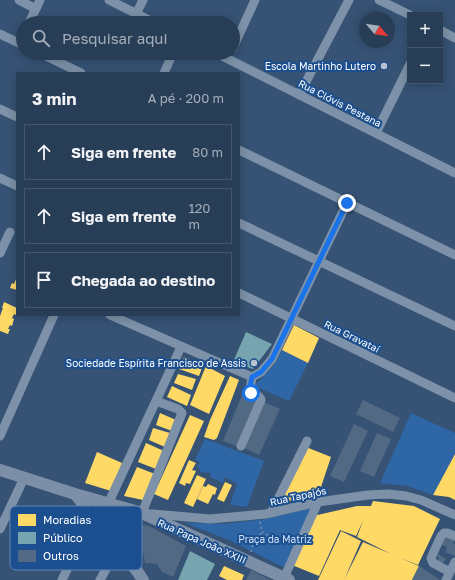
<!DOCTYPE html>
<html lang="pt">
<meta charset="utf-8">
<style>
body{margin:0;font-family:"Golos Text",sans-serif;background:#30455d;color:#f1f3f6}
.controls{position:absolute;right:12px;top:12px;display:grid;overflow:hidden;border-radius:0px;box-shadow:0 2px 10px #0003}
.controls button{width:36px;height:36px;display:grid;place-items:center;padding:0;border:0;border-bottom:1px solid #44576d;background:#283e57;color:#f1f3f6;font:20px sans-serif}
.compass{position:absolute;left:359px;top:12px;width:36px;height:36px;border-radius:50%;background:#283e57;box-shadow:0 2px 10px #0003;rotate:119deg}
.stop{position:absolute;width:12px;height:12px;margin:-9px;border:3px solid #1a73e8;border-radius:50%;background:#fff}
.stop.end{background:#1a73e8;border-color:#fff;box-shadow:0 1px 4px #0008}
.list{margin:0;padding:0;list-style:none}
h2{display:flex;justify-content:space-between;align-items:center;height:52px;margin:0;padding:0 16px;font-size:17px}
h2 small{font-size:13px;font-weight:400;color:#a5aeba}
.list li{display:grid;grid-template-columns:26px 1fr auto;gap:12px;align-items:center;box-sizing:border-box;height:56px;margin:0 8px 8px;padding:0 8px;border:1px solid #44576d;border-radius:0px}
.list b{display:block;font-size:15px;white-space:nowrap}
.list em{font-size:13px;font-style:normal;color:#a5aeba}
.icon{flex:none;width:22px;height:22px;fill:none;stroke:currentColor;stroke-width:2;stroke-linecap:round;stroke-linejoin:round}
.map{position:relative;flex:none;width:455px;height:580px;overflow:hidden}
.search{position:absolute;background:#283e57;box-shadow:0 2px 10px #0003;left:16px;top:16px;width:224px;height:44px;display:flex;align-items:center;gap:10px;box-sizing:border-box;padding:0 14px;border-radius:22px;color:#a5aeba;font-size:15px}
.panel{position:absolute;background:#283e57;box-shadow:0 2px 10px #0003;left:16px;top:72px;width:224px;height:244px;border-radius:0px}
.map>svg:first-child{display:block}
</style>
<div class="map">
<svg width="455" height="580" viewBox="0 0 455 580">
<rect width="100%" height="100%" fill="#365274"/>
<path fill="#2f66a5" d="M282 350 308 363 289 401 254 386 274 365Z
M411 413 455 433V454L433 495 407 486 380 483Z
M205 439 264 461 247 507 230 505 237 484 225 477 223 483 210 477 211 473 200 472V469L197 467 200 462 195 460Z
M311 508 285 568 229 540 185 523 224 524 265 519Z"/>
<path fill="#ffd966" d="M17 277V290L10 288 12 283 14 284Z
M4 302 17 308V313L16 315 14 314 12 318 14 319 12 326 10 325 8 329H10L8 334 0 331V316L3 308H2Z
M294 325 319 338 308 363 282 350Z
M184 357 203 365 199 376 179 369Z
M206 366 225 376 209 414 190 405Z
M178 374 196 379 192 390 174 383Z
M230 376 239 380 217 438 214 440 204 437 210 420Z
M172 386 191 395 187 406 167 397Z
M160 413 176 420 172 431 156 425Z
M190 415 204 421 168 500 154 494Z
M153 428 170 433 165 447 149 440Z
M146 443 164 451 156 469 138 462Z
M306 447 331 457 318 496 281 502Z
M97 452 122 463 111 491 85 483Z
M455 454V500L449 497 433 495Z
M189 460 196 463 192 470 196 471 190 484 186 483 185 486 179 483Z
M137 467 155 474 143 500 124 496Z
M197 475 206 479 193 507 184 503Z
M225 482 232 485 224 502 217 499Z
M208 484 217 488 215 495 213 494 208 504 197 499 203 486 206 487Z
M373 501 414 506 440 519 418 565 393 555 357 537 363 521 356 536 340 530 319 576 292 565 313 516 357 506H371Z
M341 531 361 541 344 580H318Z
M363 542 419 566 412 580H344Z
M224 566 244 575 242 580H227L219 576Z"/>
<path fill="#76a5af" d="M246 332 272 344 253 369 233 362Z
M190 551 215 564 207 580H178Z"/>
<path fill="#526984" d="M242 395 258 402 239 447 223 441Z
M363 400 400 418 393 432 356 414Z
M264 402 280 409 259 455 244 448Z
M354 424 368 431 344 482 330 476Z
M377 433 391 439 374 477 360 471Z
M133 524 149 526 186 546 173 577 162 572 157 564 145 563 143 552H140L135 546H132L127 535 126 528Z
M445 534 455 540 453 543 455 544V556L445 552 447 547 440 544Z
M438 554 446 559 442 564 437 561 439 558 437 556Z
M419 566 439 579 438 580H412Z
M251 570 270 580H246Z"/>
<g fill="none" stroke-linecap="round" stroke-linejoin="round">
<path stroke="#7d92a8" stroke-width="1.5" stroke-dasharray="2 3" stroke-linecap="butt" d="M260 522 262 532 277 540 278 548
M242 537 257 539 262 532
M251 552 254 539"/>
<path stroke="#7d92a8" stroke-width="9" d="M19 0 36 9
M109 0 155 23
M379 0 410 15
M136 14 143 0
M29 23 40 0
M440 30 455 38
M0 34 23 45
M233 48 255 0
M40 53 81 73
M216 53 455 173
M164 73 173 53
M299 95 349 0
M0 109 17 117
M376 133 410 64
M239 150 455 255
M0 178 17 186
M239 223 455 326
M0 253 10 232
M239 293 455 398
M110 315 252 377 261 372 272 359 347 203
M156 401 178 409 182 413 142 513 210 519 266 514 318 502 368 495 388 494 406 496 421 500 455 515
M0 436 54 315
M241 446 261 400C260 395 253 394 250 390L252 377
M108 504 181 347
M271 513 307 441
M0 529 24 478
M450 572 433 563 431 558 441 536 444 533H447L455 536
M284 578 318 502
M62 580 93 516
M100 580 114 555 117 547
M446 580 455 562"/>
<path stroke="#7d8ea7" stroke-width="12" d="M0 470 75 494 142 513 289 580
M75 494 137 571 143 580"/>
</g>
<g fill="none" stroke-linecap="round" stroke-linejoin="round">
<path stroke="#1a73e8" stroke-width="5" d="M251 393 250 387 252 377 261 372 272 359 347 203"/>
</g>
<g fill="#b9c2ce" stroke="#1b4f8f" stroke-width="1.5">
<circle cx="384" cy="66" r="4"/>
<circle cx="254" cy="363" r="4"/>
</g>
<g text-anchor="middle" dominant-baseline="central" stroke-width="4" stroke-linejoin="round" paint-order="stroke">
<g font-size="10" fill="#fff" stroke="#1b4f8f" text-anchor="end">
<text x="376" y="66">Escola Martinho Lutero</text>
<text x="246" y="363">Sociedade Espírita Francisco de Assis</text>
</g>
<g font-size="10" fill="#fff" stroke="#1b4f8f">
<text transform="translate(340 103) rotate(27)">Rua Clóvis Pestana</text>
<text transform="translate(352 336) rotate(26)">Rua Gravataí</text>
<text transform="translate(298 496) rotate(-12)">Rua Tapajós</text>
<text transform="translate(202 541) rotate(24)">Rua Papa João XXIII</text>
</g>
<g font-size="10" fill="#cfe3fa" stroke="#1b4f8f">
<text x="275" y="539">Praça da Matriz</text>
</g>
</g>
<rect x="10" y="506" width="132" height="64" rx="6" fill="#1b4f8f" stroke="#5f84b1" stroke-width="1"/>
<rect x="18" y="514" width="18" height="12" fill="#ffd966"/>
<rect x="18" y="532" width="18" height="12" fill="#76a5af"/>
<rect x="18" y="550" width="18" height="12" fill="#526984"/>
<g font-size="11" fill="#fff">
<text x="43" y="524">Moradias</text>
<text x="43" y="542">Público</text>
<text x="43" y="560">Outros</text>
</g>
</svg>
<div class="controls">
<button>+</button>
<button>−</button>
</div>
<svg class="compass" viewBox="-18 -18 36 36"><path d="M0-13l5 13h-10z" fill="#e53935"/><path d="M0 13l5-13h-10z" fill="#a5aeba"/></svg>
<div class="stop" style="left:251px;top:393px"></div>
<div class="stop end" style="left:347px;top:203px"></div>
<div class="search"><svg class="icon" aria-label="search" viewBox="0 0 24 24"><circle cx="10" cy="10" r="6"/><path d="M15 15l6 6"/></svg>Pesquisar aqui</div>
<section class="panel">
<h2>3 min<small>A pé · 200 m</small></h2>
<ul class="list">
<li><svg class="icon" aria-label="ahead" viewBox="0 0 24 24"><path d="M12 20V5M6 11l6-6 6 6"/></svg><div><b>Siga em frente</b></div><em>80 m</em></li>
<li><svg class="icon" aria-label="ahead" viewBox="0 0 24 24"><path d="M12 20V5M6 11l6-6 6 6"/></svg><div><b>Siga em frente</b></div><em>120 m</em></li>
<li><svg class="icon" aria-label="arrive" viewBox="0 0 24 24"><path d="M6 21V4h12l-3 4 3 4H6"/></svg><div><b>Chegada ao destino</b></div></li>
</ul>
</section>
</div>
